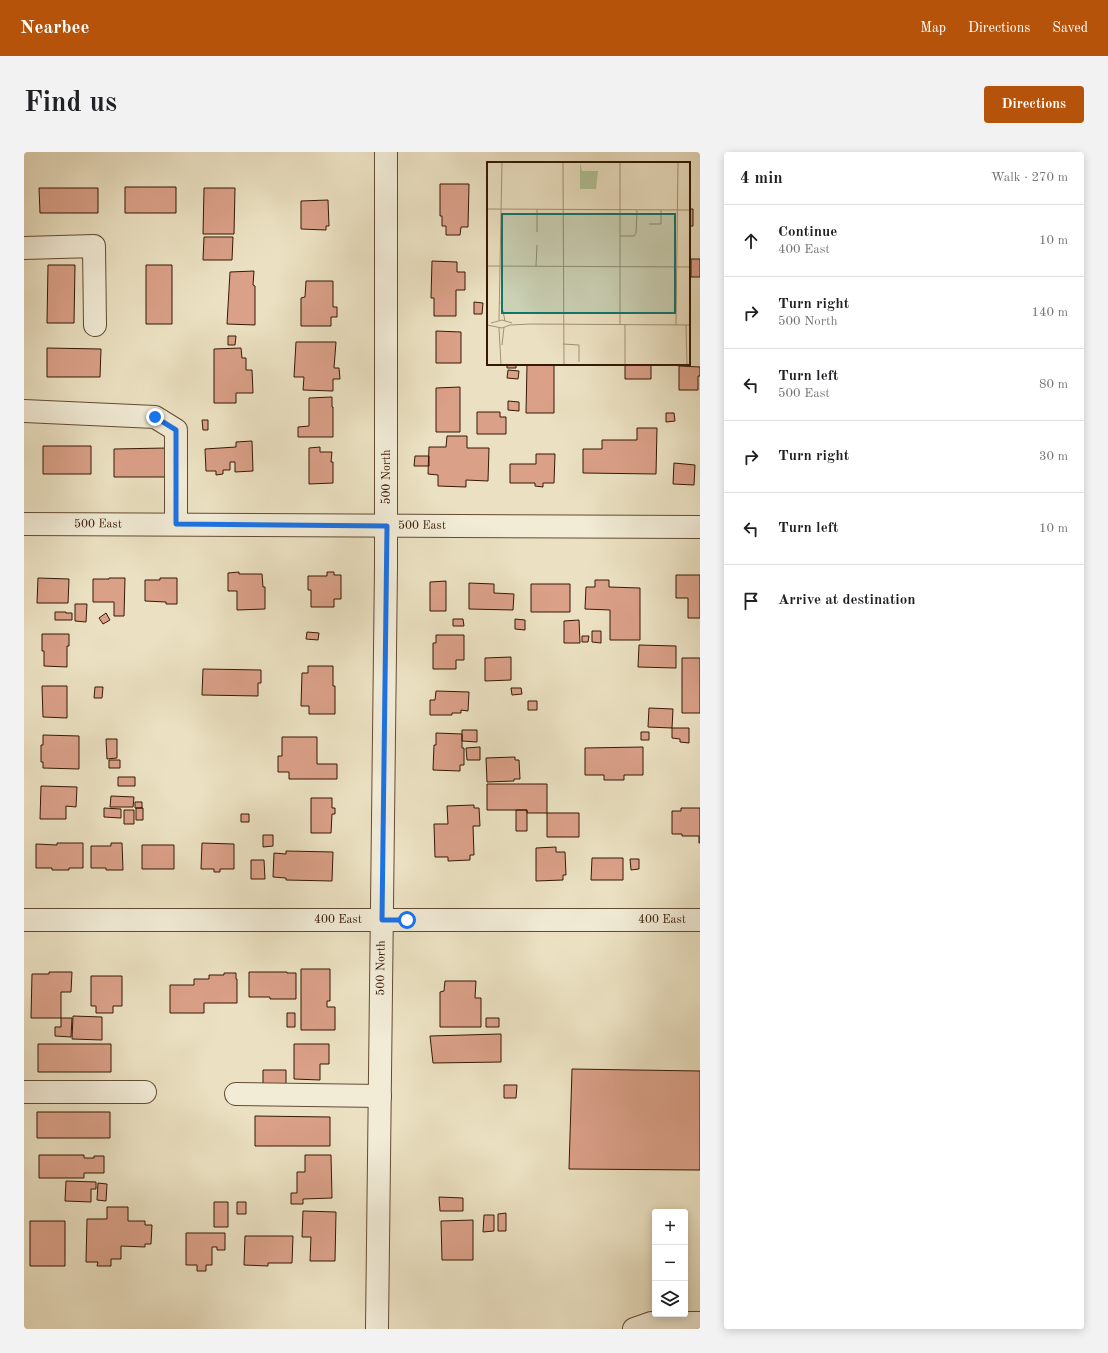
<!DOCTYPE html>
<meta charset="utf-8">
<style>
body{margin:0;font-family:"Old Standard TT",serif;background:#f2f2f2;color:#202124}
.controls{position:absolute;right:12px;bottom:12px;display:grid;overflow:hidden;border-radius:4px;box-shadow:0 2px 10px #0003}
.controls button{width:36px;height:36px;display:grid;place-items:center;padding:0;border:0;border-bottom:1px solid #e0e0e0;background:#fff;color:#202124;font:20px sans-serif}
.stop{position:absolute;width:12px;height:12px;margin:-9px;border:3px solid #1a73e8;border-radius:50%;background:#fff}
.stop.end{background:#1a73e8;border-color:#fff;box-shadow:0 1px 4px #0008}
.list{margin:0;padding:0;list-style:none}
h2{display:flex;justify-content:space-between;align-items:center;height:52px;margin:0;padding:0 16px;font-size:17px}
h2 small{font-size:13px;font-weight:400;color:#757577}
.list li{display:grid;grid-template-columns:26px 1fr auto;gap:12px;align-items:center;box-sizing:border-box;height:72px;padding:0 16px;border-top:1px solid #e0e0e0}
.list b{display:block;font-size:15px;white-space:nowrap}
.list p{margin:0;font-size:13px;white-space:nowrap;color:#757577}
.list em{font-size:13px;font-style:normal;color:#757577}
.icon{flex:none;width:22px;height:22px;fill:none;stroke:currentColor;stroke-width:2;stroke-linecap:round;stroke-linejoin:round}
.map{position:relative;flex:none;width:676px;height:1177px;overflow:hidden;border-radius:4px}
header{display:flex;align-items:center;gap:24px;box-sizing:border-box;height:56px;padding:0 20px;background:#b45309;color:#fff}
header strong{font-size:19px}
nav{display:flex;gap:22px;margin-inline-start:auto;font-size:14px}
.intro{display:flex;align-items:center;justify-content:space-between;box-sizing:border-box;height:96px;padding:0 24px}
h1{margin:0;font-size:28px}
.button{padding:10px 18px;border-radius:4px;background:#b45309;color:#fff;font-size:14px;font-weight:700}
main{display:flex;gap:24px;padding:0 24px}
aside{flex:1;background:#fff;border-radius:4px;box-shadow:0 2px 10px #0003}
.map>svg:first-child{display:block}
</style>
<header>
<strong>Nearbee</strong>
<nav><a>Map</a><a>Directions</a><a>Saved</a></nav>
</header>
<div class="intro"><h1>Find us</h1><a class="button">Directions</a></div>
<main>
<div class="map">
<svg width="676" height="1177" viewBox="0 0 676 1177">
<rect width="100%" height="100%" fill="#ebe1c2"/>
<filter id="stains"><feTurbulence type="fractalNoise" baseFrequency=".005" numOctaves="4"/><feColorMatrix values="0 0 0 0 .2 0 0 0 0 .09 0 0 0 0 .02 0 0 0 .5 -.17"/></filter>
<radialGradient id="worn" r=".72"><stop offset=".6" stop-color="#630" stop-opacity="0"/><stop offset="1" stop-color="#630" stop-opacity=".3"/></radialGradient>
<path fill="#daa088" stroke="#361904" d="M416 32H445L444 75H437L436 83H422V74H418V64H416Z
M101 35H152V61H101Z
M15 36H74V61H16Z
M180 36H211L210 82H179Z
M304 48 305 74H302V78L277 77V49Z
M665 57H669V74H665Z
M180 85H209L208 108H179Z
M667 107H676V125H667Z
M408 109 433 110V120H441V138H432V164H410V146H407Z
M24 113H51L50 171H23Z
M122 113H148V172H122Z
M230 119 229 133 231 134V173L203 172 206 120Z
M282 129H309V155H313V165H307V174H277V146L281 145Z
M450 150 459 151 458 162H450Z
M412 179 437 180V211H412Z
M204 184H212L211 193H204Z
M272 190H312L310 216H315L316 227H309V239L279 238 280 225H270Z
M23 196 77 197 76 225H23Z
M217 196 218 206H222V218H228L229 241H212V251H190V197Z
M483 212H492V216H483Z
M503 212H530V261H502Z
M601 212H627V227H601Z
M655 214 676 215V224H674V238H655Z
M484 218 495 219 494 227 483 226Z
M436 235V280H412V236Z
M308 245V255H309V285H274V275L285 274V246Z
M484 249 495 250V259L484 258Z
M453 260H476V265H482V282H453Z
M642 261H650L651 269 642 270Z
M178 268H184V278H179Z
M613 276H633L632 322 559 321V297H578V288H613Z
M423 284H443V296H465L464 329 442 328V335L414 334V323L404 322 405 295H422Z
M228 289 229 319 211 320V310H206V318H199V322L192 323V319H182L181 297 212 295V290Z
M19 294H67V322H19Z
M296 295V300H308L307 310H309V331L285 332V296Z
M143 296 144 325H90V297Z
M512 302H531L530 331H519V335L511 334V331H486V312H512Z
M391 304H405V314H390Z
M650 311 671 313 670 333 649 332Z
M215 420V422H238L239 435H241V457L213 458V439H204V421Z
M303 420H310V423H317V447H310V455H287V438H284V424H303Z
M652 423H676V466H664V446H652Z
M14 426 45 427 44 451H13Z
M85 426H101L100 464H90V450H69V427H85Z
M136 426H153V452H142V450L121 449V428H136Z
M571 428H585V435L616 436V488H586V458L561 457 562 435H571Z
M422 429V459H406V430Z
M445 431 470 432V441L490 442 489 458 445 457Z
M507 432H546V460H507Z
M51 452H63L62 470 51 469Z
M31 460H42V461H48V468H31Z
M82 461 86 468 79 472 75 466Z
M429 467H439L440 474H429Z
M491 467 501 468V478L491 477Z
M555 468 556 491H540V469Z
M568 479H577V491L568 490Z
M283 480 295 481 294 488 282 487Z
M18 482H45V494H43V515L20 514V499H18Z
M412 483H440V508H432V517H409V491H412Z
M558 484H565L564 490H558Z
M615 493 652 494V516L614 515Z
M487 505V528L461 529V506Z
M658 506H676V561H658Z
M284 514H309V534H311V562H285V554H277L278 521H284Z
M179 517 237 518V531H234V544L178 543Z
M18 534H43V566L19 565Z
M71 535H79L78 546H70Z
M487 536H497L498 542 488 543Z
M412 539 445 540 444 559 437 558V561H428V563H406V548H411Z
M504 549H513V558H504Z
M625 556 649 557 648 576 624 575Z
M648 576H665V591L656 590V587L648 586Z
M438 578H453V590L438 589Z
M617 580H625V588H617Z
M412 581 438 582V596H440V613H436V619L409 618 410 593H412Z
M19 583 55 584V617L19 616V610H17V593H19Z
M258 585H293V612H313V627H265V620H254V604H258Z
M82 587H93V606L83 607Z
M456 595V608H443L442 596Z
M619 595V623H600V628H580V623H561V596Z
M491 605V608H495L496 627H490V629L463 630 462 606Z
M85 608H96V616H85Z
M94 625H111V634H94Z
M463 632H523V661H503V658H463Z
M17 634 53 635 52 655 42 654V667H16Z
M87 644 110 645 109 655H86Z
M287 646H308V656H311V662H308L307 681H287Z
M111 650H118V656H111Z
M450 653V656H455L456 674H449L450 703H446V708L424 709V705H411L410 672H424L423 654Z
M80 656 97 657V666L80 665Z
M112 656H119V668H112Z
M657 656H676V691H675V684H658V682H648V659H657Z
M100 658H110V672H100Z
M492 658H503V679H492Z
M523 661H555V685H523Z
M217 662H225V670H217Z
M239 683H249V694L239 695Z
M33 691H59V716H45V718H28V716H12V692L33 693Z
M87 691H98L99 718H82V716H67V694H87Z
M178 691 210 692V717H196V720H190V717H177Z
M118 693H150V717H118Z
M532 695V700H541L542 723H539V728L512 729V696Z
M262 699 309 700 308 729 262 728V726L249 725 250 701 262 702Z
M568 706H599V728H567Z
M606 707H615V717L607 718Z
M227 708H240L241 727H227Z
M277 817H306V849H303V855H311V878H277Z
M25 820H48L47 840H37V866H7L8 822H25Z
M225 820H263V821H272V847H246V845H225Z
M200 821H212V827H213V851H180V861H146V833H170V827H185V823H200Z
M67 824H98V854H89V861H72V854H67Z
M421 829H452L451 846H457V875H416V840L420 839Z
M263 861H271V875H263Z
M49 864 78 865V888L48 887Z
M37 866H48L47 885 31 884V875H37Z
M462 866H475V875H462Z
M477 882V910L409 911 406 884Z
M14 892H87V920H14Z
M270 892H305V912H296V928L270 927Z
M548 917 676 919V1018L545 1017Z
M239 918H262V938H239Z
M480 933H493L492 946H480Z
M13 960H86V986H13Z
M231 964 306 965V994H231Z
M15 1003H60V1006H70V1004H80V1021H60V1026H15Z
M281 1003H307L308 1046 279 1047V1052H267V1041H273V1020H281Z
M42 1029 72 1030V1037H67V1050L41 1049Z
M74 1031 83 1032 82 1049 73 1048Z
M415 1045 439 1046V1059H416Z
M190 1050H204V1075H190Z
M213 1050H222V1062H213Z
M83 1055H104V1069H121V1073H128L127 1092H121V1095L97 1094V1107H87V1114H73L74 1110H62L63 1067H83Z
M279 1059 312 1060 311 1109H286L287 1085H278Z
M482 1061V1079H474V1062Z
M460 1063H470V1079L459 1080Z
M449 1068V1108H418L417 1069Z
M6 1069H41V1114H6Z
M162 1081H201V1098H193V1095H188V1113H182V1119H173V1113H162Z
M221 1084H269L268 1111H244V1114L220 1113Z"/>
<g fill="none" stroke-linecap="round" stroke-linejoin="round">
<g stroke="#634b34" stroke-width="24">
<g id="minor">
<path d="M0 96 70 94 71 173"/>
<path d="M0 259 131 265 152 278V372"/>
<path id="s1" d="M0 372 676 375"/>
<path id="s2" d="M0 768H676"/>
<path d="M0 940H121"/>
<path d="M212 942 356 944"/>
<path id="s3" d="M353 1177 362 414V0"/>
<path d="M610 1177 627 1171H676"/>
</g>
</g>
<use href="#minor" stroke="#f2ecd7" stroke-width="22"/>
</g>
<g fill="none" stroke-linecap="round" stroke-linejoin="round">
<path stroke="#1a73e8" stroke-width="5" d="M131 265 152 278V372L363 374 358 768H383"/>
</g>
<g text-anchor="middle" dominant-baseline="central" stroke-width="3" stroke-linejoin="round" paint-order="stroke">
<g font-size="12" fill="#361904" stroke="#f2ecd7">
<text transform="translate(363 325) rotate(-90)">500 North</text>
<text stroke="none"><textPath href="#s1" startOffset="74">500 East</textPath></text>
<text stroke="none"><textPath href="#s1" startOffset="398">500 East</textPath></text>
<text stroke="none"><textPath href="#s2" startOffset="314">400 East</textPath></text>
<text stroke="none"><textPath href="#s2" startOffset="638">400 East</textPath></text>
<text stroke="none"><textPath href="#s3" startOffset="361">500 North</textPath></text>
</g>
</g>
<g transform="translate(463 10)">
<rect width="203" height="203" fill="#ebe1c2"/>
<path d="M93 0 95 9H111L109 27H93Z" fill="#b1c498"/>
<path fill="none" stroke="#a39176" stroke-width="1" d="M76 0 77 203M0 47 203 48M162 62H174V48M50 70V47M133 74H147L149 71 150 48M0 104 203 105M49 104 50 83M14 140 18 159M12 158 15 0M4 161 15 158 25 161M0 163 15 166 23 163 44 162 203 163M133 163V0M189 163 191 0M199 163 200 203M12 166 14 203M76 182 92 183V200M15 183 17 165M138 203V163"/>
<path fill="#0f766e" fill-opacity="0.15" stroke="#0f766e" stroke-width="2" d="M15 52H188V151H15Z"/>
<rect width="203" height="203" fill="none" stroke="#361904" stroke-width="2"/>
</g>
<rect width="100%" height="100%" filter="url(#stains)"/>
<rect width="100%" height="100%" fill="url(#worn)"/>
</svg>
<div class="controls">
<button>+</button>
<button>−</button>
<button><svg class="icon" aria-label="layers" viewBox="0 0 24 24"><path d="M12 4l9 5-9 5-9-5zM3 14l9 5 9-5"/></svg></button>
</div>
<div class="stop" style="left:383px;top:768px"></div>
<div class="stop end" style="left:131px;top:265px"></div>
</div>
<aside>
<h2>4 min<small>Walk · 270 m</small></h2>
<ul class="list">
<li><svg class="icon" aria-label="ahead" viewBox="0 0 24 24"><path d="M12 20V5M6 11l6-6 6 6"/></svg><div><b>Continue</b><p>400 East</p></div><em>10 m</em></li>
<li><svg class="icon" aria-label="right" viewBox="0 0 24 24"><path d="M7 20v-9h11M14 6l5 5-5 5"/></svg><div><b>Turn right</b><p>500 North</p></div><em>140 m</em></li>
<li><svg class="icon" aria-label="left" viewBox="0 0 24 24"><path d="M17 20v-9H6M10 6l-5 5 5 5"/></svg><div><b>Turn left</b><p>500 East</p></div><em>80 m</em></li>
<li><svg class="icon" aria-label="right" viewBox="0 0 24 24"><path d="M7 20v-9h11M14 6l5 5-5 5"/></svg><div><b>Turn right</b></div><em>30 m</em></li>
<li><svg class="icon" aria-label="left" viewBox="0 0 24 24"><path d="M17 20v-9H6M10 6l-5 5 5 5"/></svg><div><b>Turn left</b></div><em>10 m</em></li>
<li><svg class="icon" aria-label="arrive" viewBox="0 0 24 24"><path d="M6 21V4h12l-3 4 3 4H6"/></svg><div><b>Arrive at destination</b></div></li>
</ul>
</aside>
</main>
